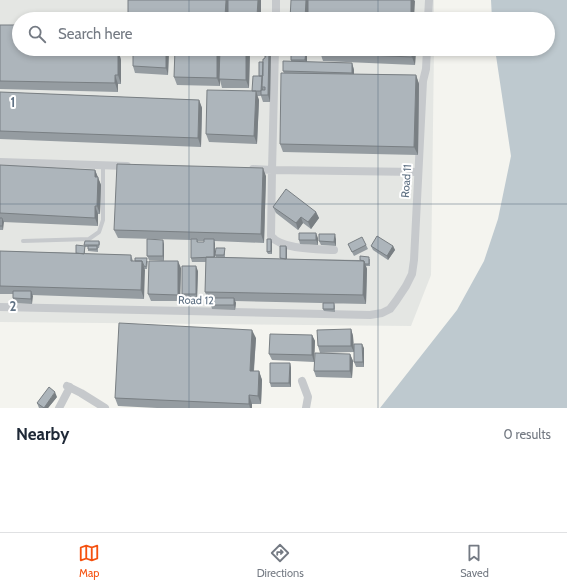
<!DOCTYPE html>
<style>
body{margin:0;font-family:Cabin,sans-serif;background:#f6f6f7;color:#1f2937}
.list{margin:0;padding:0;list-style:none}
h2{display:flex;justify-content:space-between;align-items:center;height:52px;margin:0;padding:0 16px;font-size:17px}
h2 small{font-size:13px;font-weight:400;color:#747a83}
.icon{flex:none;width:22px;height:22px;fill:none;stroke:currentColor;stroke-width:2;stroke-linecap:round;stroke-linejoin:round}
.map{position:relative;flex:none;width:567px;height:408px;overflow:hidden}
.search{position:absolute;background:#fff;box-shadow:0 2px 6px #0003;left:12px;right:12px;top:12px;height:44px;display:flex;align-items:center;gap:10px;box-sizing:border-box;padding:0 14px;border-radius:22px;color:#747a83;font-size:15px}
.sheet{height:124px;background:#fff}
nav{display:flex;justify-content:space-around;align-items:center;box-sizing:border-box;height:56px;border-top:1px solid #e0e1e3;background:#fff;font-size:11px;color:#747a83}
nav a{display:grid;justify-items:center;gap:2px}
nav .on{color:#f5510f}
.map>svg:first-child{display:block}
</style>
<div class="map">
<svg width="567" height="408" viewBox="0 0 567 408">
<rect width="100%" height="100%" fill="#f4f4ef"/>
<path fill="#e4e6e3" d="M0 0H434V19H19V49H434L431 275 411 326 0 322Z"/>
<path fill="#bec9cf" d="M491 0H567V408H380L457 310 484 261 498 219 511 156 495 49H548V19H492Z"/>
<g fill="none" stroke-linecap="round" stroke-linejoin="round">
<path stroke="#c6c9cc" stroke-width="4" d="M23 241 89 239 99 232 103 220V165"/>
<path stroke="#c6c9cc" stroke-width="8" d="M276 19V0
M428 19 429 0
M0 162 127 166
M253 169 272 170 275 49
M334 250C318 249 282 250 271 236L272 170 417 172
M0 307 370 315 382 313 390 309 396 301 406 286 412 274 414 260 423 81 426 69 427 49
M302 381 308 397 306 408
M67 386 81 393 105 408
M59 408 70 387"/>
</g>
<path fill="#959ca1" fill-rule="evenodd" d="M261 0V19H229L228 16V19H130L128 13Z
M291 0H414V19H310L308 15V19Z
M0 25 119 49V53L121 60V84H118V92L0 89Z
M133 49H169L168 75 135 73 133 66Z
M175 49H250L249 88H222L220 80V86L177 85 174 77Z
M250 49H263V51H251Z
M263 49H271L270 102H263L261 96H257L259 100 257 144 209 142 206 134 252 91 259 76 263 62 265 58 263 54Z
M291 49H307L306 51 291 50Z
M310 49H416L415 65 323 61 321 55 312 54Z
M306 51 307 56V62L352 63 354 70V74L416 75 419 84 418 155 283 152 280 144 284 73 283 71 291 61V60Z
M0 92 199 100 202 108 201 147 0 139Z
M0 165 95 170 101 185 100 214H98V226L3 222V230H0Z
M266 176 264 243 214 241 215 244V257L280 259 287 248V259L360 260 370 259V266H366L367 269 366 304 235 301 236 303 235 310 212 309 211 305V300H208L205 292 206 262H192L191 258V240L118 238 114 230ZM198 241H204V242H198Z
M273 207 316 212 319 218 311 229 303 223 298 230 276 213Z
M318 238V245L300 244 299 240Z
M271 239 272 242V254H268L267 252Z
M336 239V246L321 245 319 241Z
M99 241 100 243 99 248H98V252L88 251V247H85V254L131 255 133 261H148L147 269H144V299L32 295V304L14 303 13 298V294H0V251L76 253 85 246 84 245Z
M164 244V261L149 260 147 256Z
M348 244 366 245 368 249 354 256Z
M371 246H393L395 250 388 260 373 250Z
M225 250V258L216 257 215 255Z
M181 268 180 301H151L148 294Z
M198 271 197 299 184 298 182 294Z
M334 303 335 306V312L324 311 323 309Z
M351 329 353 336 354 352 320 353 318 346Z
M312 335 315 341 314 362 272 360 269 354Z
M256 338 254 371H259L262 380 261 404H252V408H157L118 406 115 398Z
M364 348V367H356L354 362Z
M350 354 353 361 352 378 316 377 314 371Z
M290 363 291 368V387H271L270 383Z
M57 397 48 408H39L37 403Z"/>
<path fill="#797f83" d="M226 0H229L228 15V19H225V17Z
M258 0H261V19H259L257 16Z
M306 0H309L308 19H305Z
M411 0H414L415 1 414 19H411Z
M116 49H119V53L121 60V84L118 75Z
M166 49H169L168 75 166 68Z
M217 49H221L220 86 217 78Z
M246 49H250L249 88 246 80Z
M269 49H271L270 102 268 95Z
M412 49H416L415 65 412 57Z
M306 51 307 56V65L305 60Z
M352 63 354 70V80L352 73Z
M115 75 118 84V92L115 83Z
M416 75 419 84 418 155 414 147Z
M262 76V87L263 89 262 96 261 91Z
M256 91 259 100 257 144 254 136Z
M199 100 202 108 201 147 198 138Z
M263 168 266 176 264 243 261 234Z
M95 170 101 185 100 214 97 206 95 177Z
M95 206 98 214V226L95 218Z
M316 212 319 218 311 229 308 222Z
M301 217 303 223 298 230 296 223Z
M2 218 4 222 3 230 2 226Z
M316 233 318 238V245L316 240Z
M335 234 336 239V246L334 242Z
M214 239 215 244V262L214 258Z
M271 239 272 242V254L271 251Z
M163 240 164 244V261L163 256Z
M286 246 287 248V261L286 259Z
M393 246 395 250 388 260 387 256Z
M142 261 145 270 144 299 141 290Z
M178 261 181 268 180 301 178 295Z
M364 261 367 269 366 304 363 295Z
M196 266 198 271 197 299 196 294Z
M31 291 33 296 32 304 31 299Z
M234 298 236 303 235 310 234 305Z
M351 329 353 336 354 352 351 346Z
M252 330 256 338 253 379 250 371Z
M312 335 315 341 314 362 312 355Z
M362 344 364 348V367L363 362Z
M350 354 353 361 352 378 350 371Z
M290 363 291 368V387L289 383Z
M259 371 262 380 261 404 258 396Z
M55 392 57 397 48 408H44Z
M249 395 252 404V408H250L249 404Z"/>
<path fill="#adb5bb" stroke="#797f83" d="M128 0H226L225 17 128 13Z
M228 0H258L257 16 228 15Z
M291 0H306L305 19H290Z
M308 0H411V18L308 14Z
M0 25H19V49H116V52H118V75H115V83L0 81Z
M133 49H166V68L133 66Z
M175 49H217V78L174 77Z
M220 49H246V80L219 79Z
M263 49H269L268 95H261V90H265V87H262L263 59H264L266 56 263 54Z
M320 49H412V57L320 53Z
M291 51H306L305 60H291Z
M283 61 352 63V73L283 71Z
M259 62H263V76H259Z
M281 73 416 75 414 147 280 144Z
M253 76H262L261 91H252Z
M207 90 256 91 254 136 206 134Z
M0 92 199 100 198 138 0 131Z
M117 164 263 168 261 234 114 230Z
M0 165 95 170V177H98L97 206H95V218L0 213Z
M286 189 316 212 308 222 301 217 296 223 273 207Z
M0 218H2V226H0Z
M299 233H316V240H299Z
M319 234H335L334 242 319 241Z
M377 236 393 246 387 256 371 246Z
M362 237 366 245 352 252 348 244Z
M147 239 163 240V256H147Z
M191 239H197V242H204V239H214V257L191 258Z
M267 239H271V251L267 252Z
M85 241H99V245H84Z
M76 245 85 246 84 254 76 253Z
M88 246H97V249H88Z
M280 246H286V259L280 258Z
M216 248H225L224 255H215Z
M0 251 131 255V261H142L141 290 0 286Z
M360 256 369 257V264H365L364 261 360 260Z
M206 257 364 261 363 295 205 292Z
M135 258H147L146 267 144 266 142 261H135Z
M149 261H178V295L148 294Z
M182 266H196V294H182Z
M13 291H31V299L13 298Z
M211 298H234V305H211Z
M323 303H334V309H323Z
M119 323 252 330 250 371H259L258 396 249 395V404L115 398Z
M351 329V346H318L317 330Z
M270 334 312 335V355L269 354Z
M354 344H362L363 362H354Z
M315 353 350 354V371H314Z
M270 363H290L289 383H270Z
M49 387 55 392 44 408 37 403Z"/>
<path fill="none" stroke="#607284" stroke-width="1" stroke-opacity="0.55" d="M189 0V19M378 0V19M189 49V408M378 49V408M0 204H567"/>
<g text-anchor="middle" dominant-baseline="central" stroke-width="4" stroke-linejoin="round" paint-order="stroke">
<g font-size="11" fill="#607284" stroke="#fff">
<text transform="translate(406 181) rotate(-86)">Road 11</text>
<text transform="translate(196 300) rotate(1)">Road 12</text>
</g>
</g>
<g font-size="13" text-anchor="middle" font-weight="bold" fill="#607284" stroke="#fff" stroke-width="4" stroke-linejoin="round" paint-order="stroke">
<text x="13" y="107">1</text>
<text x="13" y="311">2</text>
</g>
</svg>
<div class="search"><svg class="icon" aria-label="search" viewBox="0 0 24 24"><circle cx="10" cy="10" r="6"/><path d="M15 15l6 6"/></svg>Search here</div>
</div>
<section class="sheet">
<h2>Nearby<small>0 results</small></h2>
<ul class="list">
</ul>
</section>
<nav>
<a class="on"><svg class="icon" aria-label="map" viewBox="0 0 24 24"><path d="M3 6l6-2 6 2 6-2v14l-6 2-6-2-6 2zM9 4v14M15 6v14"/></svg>Map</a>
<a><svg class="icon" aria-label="directions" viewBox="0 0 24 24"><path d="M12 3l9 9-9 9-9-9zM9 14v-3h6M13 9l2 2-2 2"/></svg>Directions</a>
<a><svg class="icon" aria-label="saved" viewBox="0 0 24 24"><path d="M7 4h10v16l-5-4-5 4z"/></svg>Saved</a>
</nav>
